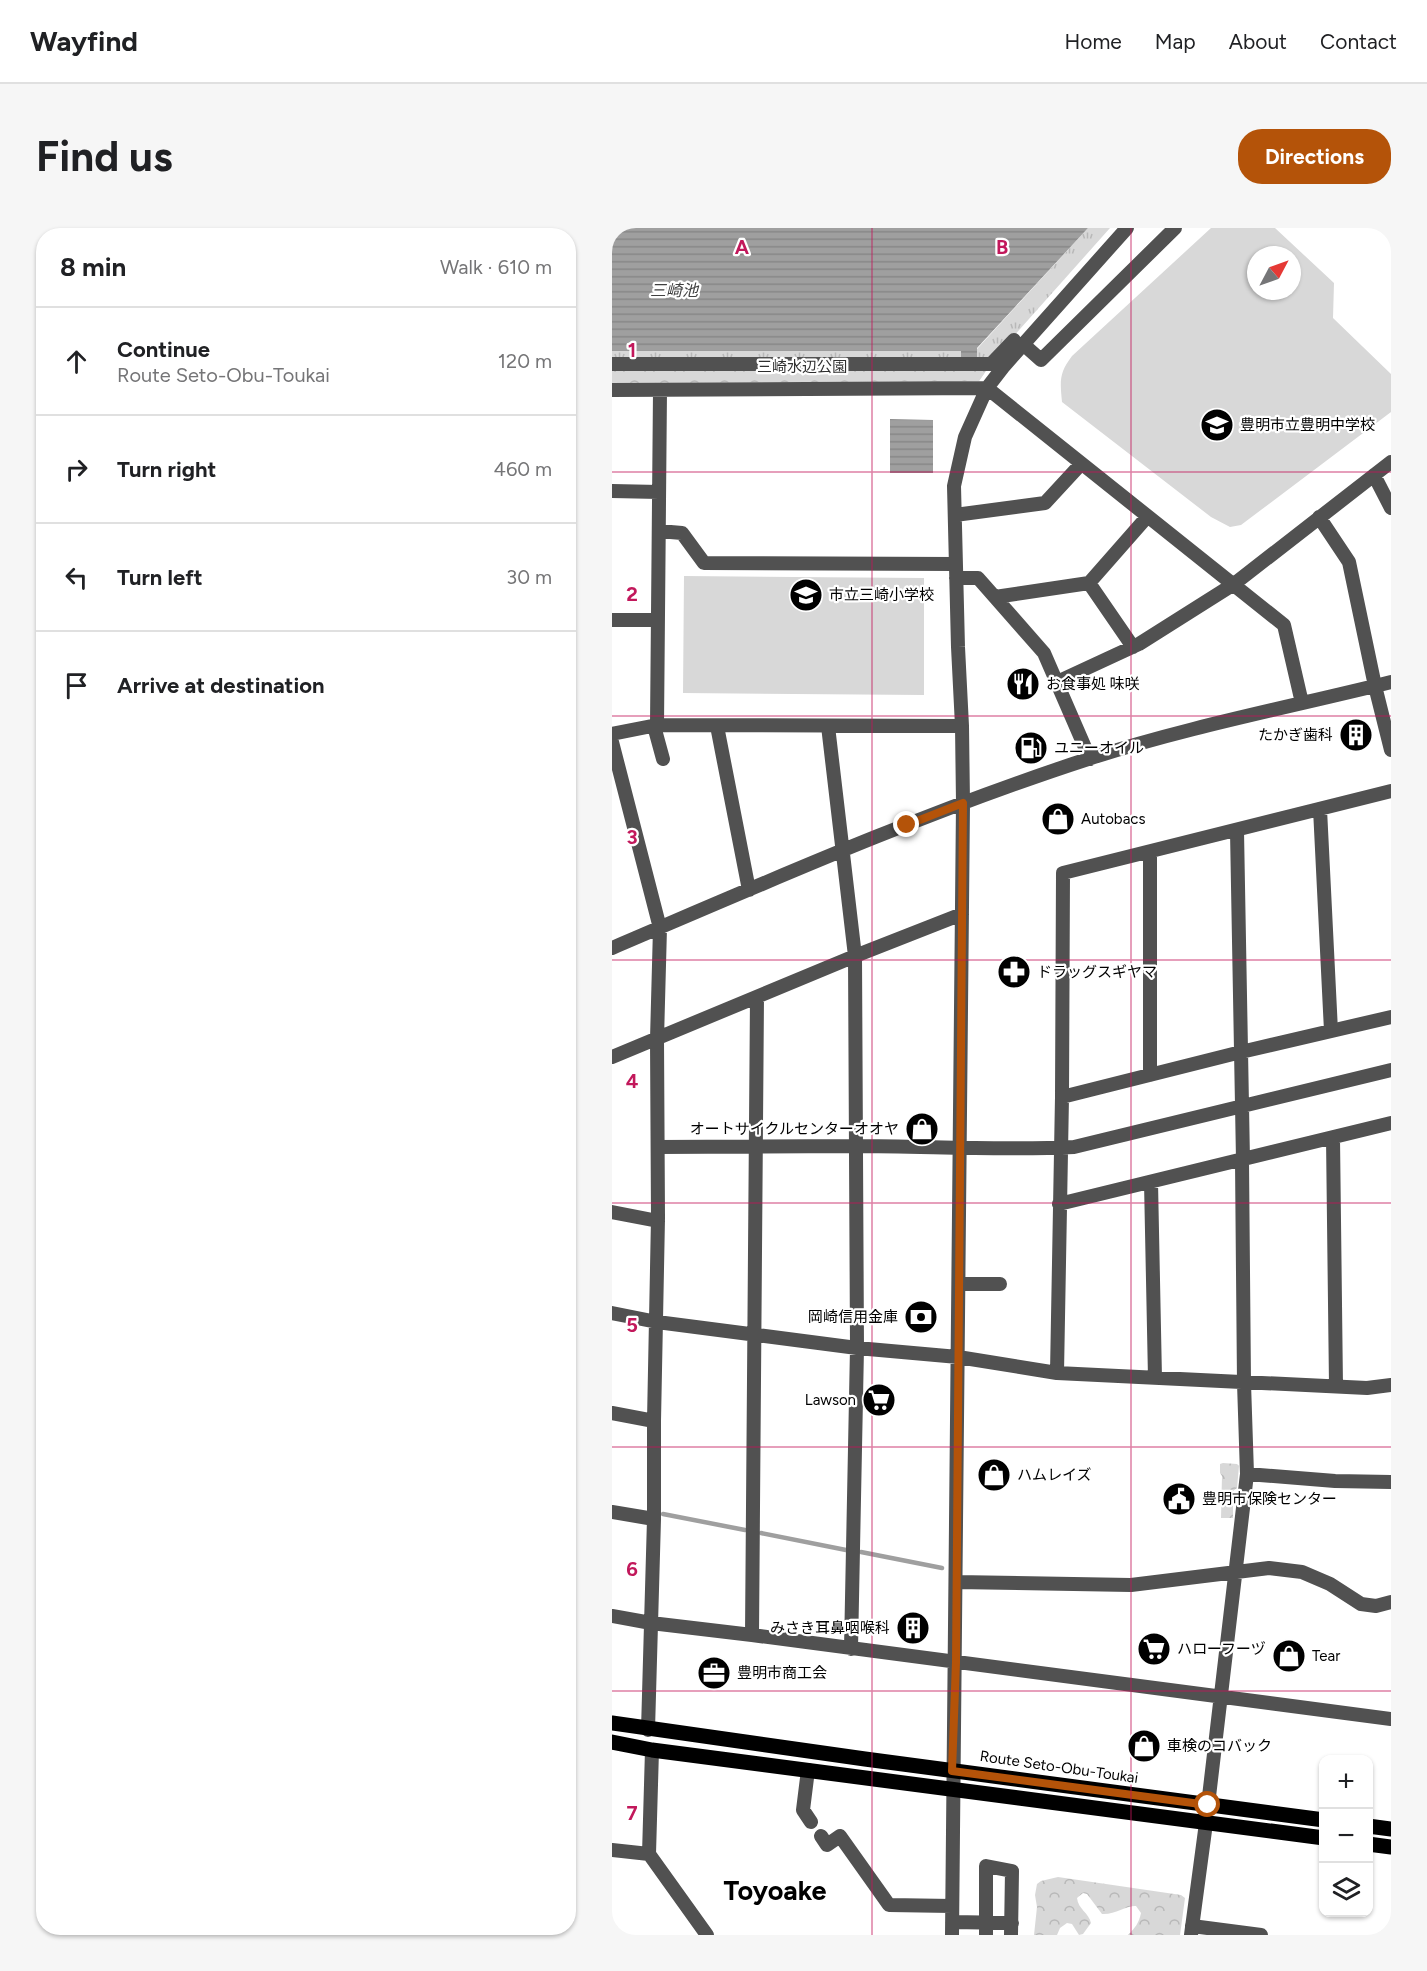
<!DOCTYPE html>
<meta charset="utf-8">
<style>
body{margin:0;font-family:Figtree,"Noto Sans JP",sans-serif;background:#f6f6f6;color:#202124}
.controls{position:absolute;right:18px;bottom:18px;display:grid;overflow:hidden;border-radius:12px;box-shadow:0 2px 4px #0004}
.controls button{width:54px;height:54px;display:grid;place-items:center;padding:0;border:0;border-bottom:2px solid #e0e0e0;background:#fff;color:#202124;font:30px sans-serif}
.compass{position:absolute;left:635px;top:18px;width:54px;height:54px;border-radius:50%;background:#fff;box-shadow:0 2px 4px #0004;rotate:49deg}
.stop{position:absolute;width:18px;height:18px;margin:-14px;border:4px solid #b45309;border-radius:50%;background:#fff}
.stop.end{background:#b45309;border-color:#fff;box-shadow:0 2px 6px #0008}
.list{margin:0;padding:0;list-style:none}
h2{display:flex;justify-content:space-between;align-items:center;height:78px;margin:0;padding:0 24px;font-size:26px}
h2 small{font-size:20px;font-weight:400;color:#757577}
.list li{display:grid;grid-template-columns:39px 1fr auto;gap:18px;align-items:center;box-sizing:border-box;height:108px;padding:0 24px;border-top:2px solid #e0e0e0}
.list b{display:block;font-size:22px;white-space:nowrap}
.list p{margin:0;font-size:20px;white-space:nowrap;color:#757577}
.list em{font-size:20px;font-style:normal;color:#757577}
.icon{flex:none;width:33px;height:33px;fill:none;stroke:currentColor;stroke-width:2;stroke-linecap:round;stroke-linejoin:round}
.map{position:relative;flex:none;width:779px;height:1707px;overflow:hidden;border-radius:24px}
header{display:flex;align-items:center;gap:36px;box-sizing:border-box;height:84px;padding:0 30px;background:#fff;border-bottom:2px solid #e0e0e0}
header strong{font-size:28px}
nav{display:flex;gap:33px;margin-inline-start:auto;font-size:21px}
.intro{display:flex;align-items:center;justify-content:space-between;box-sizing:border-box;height:144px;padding:0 36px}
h1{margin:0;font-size:42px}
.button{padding:15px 27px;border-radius:24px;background:#b45309;color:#fff;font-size:21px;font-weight:700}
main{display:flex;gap:36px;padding:0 36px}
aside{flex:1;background:#fff;border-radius:24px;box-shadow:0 2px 4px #0004}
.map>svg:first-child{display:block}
</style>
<header>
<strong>Wayfind</strong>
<nav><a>Home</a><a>Map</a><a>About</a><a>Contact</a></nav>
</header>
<div class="intro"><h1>Find us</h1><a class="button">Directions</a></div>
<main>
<aside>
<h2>8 min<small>Walk · 610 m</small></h2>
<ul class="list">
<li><svg class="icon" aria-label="ahead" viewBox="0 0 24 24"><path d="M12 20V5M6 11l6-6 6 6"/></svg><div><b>Continue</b><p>Route Seto-Obu-Toukai</p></div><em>120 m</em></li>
<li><svg class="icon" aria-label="right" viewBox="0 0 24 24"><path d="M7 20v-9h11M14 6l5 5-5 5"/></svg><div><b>Turn right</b></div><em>460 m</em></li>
<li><svg class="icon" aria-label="left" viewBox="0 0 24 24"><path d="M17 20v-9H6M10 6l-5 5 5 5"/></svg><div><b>Turn left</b></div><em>30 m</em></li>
<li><svg class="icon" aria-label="arrive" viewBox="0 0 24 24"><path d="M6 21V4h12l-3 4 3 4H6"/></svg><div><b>Arrive at destination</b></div></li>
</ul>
</aside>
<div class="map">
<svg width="779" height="1707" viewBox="0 0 779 1707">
<defs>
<pattern id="grass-tufts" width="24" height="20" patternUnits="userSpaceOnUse" patternTransform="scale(1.5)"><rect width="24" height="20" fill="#d8d8d8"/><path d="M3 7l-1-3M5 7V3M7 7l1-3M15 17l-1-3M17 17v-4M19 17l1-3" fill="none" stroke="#b8b8b8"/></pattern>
<pattern id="forest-crowns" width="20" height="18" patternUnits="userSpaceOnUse" patternTransform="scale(1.5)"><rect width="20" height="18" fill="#d8d8d8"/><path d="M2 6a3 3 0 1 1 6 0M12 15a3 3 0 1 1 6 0" fill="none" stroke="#b8b8b8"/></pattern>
<pattern id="water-rules" width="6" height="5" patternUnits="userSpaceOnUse" patternTransform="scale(1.5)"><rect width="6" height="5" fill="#9f9f9f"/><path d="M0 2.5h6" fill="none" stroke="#878787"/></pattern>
</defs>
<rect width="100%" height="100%" fill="#fff"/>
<path fill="url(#grass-tufts)" d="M476 0H498L384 128 367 153 0 155V123H349L365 132V121Z"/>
<path fill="url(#forest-crowns)" d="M376 140 367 153 0 155V142Z
M611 1235 625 1236 627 1238 625 1260 621 1263V1290H609L610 1248 608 1245V1236Z
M446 1649 569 1667 573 1670 568 1707H516C523 1700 527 1695 529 1685L524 1678C515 1677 503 1687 490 1686L475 1666 471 1665 465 1670C466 1681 477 1685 479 1695L471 1706 467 1707 460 1696 455 1695 448 1700 445 1707H422L425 1679 423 1667 425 1656 429 1653Z"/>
<path fill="#d8d8d8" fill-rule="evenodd" d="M599 0H663L722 55 721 90 779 146V184L629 297 618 299 599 289 450 174C448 153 447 145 460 128ZM644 27H680V63H644Z
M72 348 312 350V467L71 465Z"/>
<path fill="url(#water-rules)" d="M0 0H476L365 120V133L349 130V123H0Z
M278 191 321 192V245H278Z"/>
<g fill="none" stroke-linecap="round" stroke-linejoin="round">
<path stroke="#9f9f9f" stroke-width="4.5" d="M51 1286 133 1302
M149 1305 234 1322
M249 1324 330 1340"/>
<path stroke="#515151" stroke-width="14" d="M411 116 429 132 563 0
M0 136H379L402 112
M0 162 375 160 672 397 690 475
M762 247 779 280
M0 263 47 264
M343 287 433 275 469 236
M707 289 737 334 763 458 779 522
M47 303 70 305 92 335 344 336
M344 350H366L432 425 478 531
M477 355 521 419
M383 369 477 355 535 289
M0 392H46
M445 454 527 416 622 356 779 234
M45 497 48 163
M42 498 51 531
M105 498 137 662
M216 498 243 728 245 1120 239 1421
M0 506 45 497 350 498
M0 514 48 700 45 811 46 990 42 1193V1291L36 1502
M708 581 719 803
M625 603 631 932
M538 624V847
M0 720C157 653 313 584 476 531 575 499 678 479 779 454
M0 829 243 728 350 686
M450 869 629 824 779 789
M721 910 724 1158
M46 919C112 919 177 918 243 918 316 918 389 923 462 919L779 842
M539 954 543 1150
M447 976 779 895
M0 984 46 993
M347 1056H388
M0 1085 45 1094 245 1120 346 1129 445 1145 755 1160 779 1157
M445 1145 450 869 451 645 779 563
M0 1185 42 1193
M635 1246 723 1253 779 1254
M0 1284 42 1291
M344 1354 519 1357 657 1340 690 1344 718 1356 749 1376 764 1378 779 1374
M0 1388 39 1395 140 1407 779 1491
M140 1407 145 769
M40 1522 37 1626 95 1707
M196 1542 191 1582 199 1594
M596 1577 635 1246 632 1155 630 933
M209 1608 215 1617 228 1608 277 1677 340 1678
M0 1622 37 1626
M340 1694 400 1695
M580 1698 649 1707
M340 1707 351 575 350 498 346 419 342 258 353 209 375 160 392 138 515 0
M374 1707V1638L400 1643 399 1707
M579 1707 594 1595"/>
<path stroke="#000" stroke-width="15" d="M0 1495 253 1531 712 1592
M0 1514 40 1522 712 1610
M756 1598 779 1601
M756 1616 779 1619"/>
</g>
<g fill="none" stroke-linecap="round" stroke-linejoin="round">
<path stroke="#b45309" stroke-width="8" d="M295 597 351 575 344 1434 340 1543 596 1577"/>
</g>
<path fill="none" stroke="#c2185b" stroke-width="1.5" stroke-opacity="0.55" d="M260 0V1707M519 0V1707M0 244H779M0 488H779M0 732H779M0 975H779M0 1219H779M0 1463H779"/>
<defs>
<g id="school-disc" transform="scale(1.725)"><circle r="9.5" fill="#000" stroke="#fff"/><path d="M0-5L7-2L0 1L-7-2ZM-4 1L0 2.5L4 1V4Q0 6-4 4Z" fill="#fff"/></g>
<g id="restaurant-disc" transform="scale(1.725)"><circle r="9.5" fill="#000" stroke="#fff"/><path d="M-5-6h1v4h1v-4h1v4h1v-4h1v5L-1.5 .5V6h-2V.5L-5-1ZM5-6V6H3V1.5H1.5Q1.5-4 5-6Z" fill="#fff"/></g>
<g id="building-disc" transform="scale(1.725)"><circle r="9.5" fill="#000" stroke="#fff"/><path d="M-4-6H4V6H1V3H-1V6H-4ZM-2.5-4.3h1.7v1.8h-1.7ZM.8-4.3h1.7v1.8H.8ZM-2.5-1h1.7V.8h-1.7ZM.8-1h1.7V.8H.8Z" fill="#fff"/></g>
<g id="fuel-disc" transform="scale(1.725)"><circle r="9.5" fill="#000" stroke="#fff"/><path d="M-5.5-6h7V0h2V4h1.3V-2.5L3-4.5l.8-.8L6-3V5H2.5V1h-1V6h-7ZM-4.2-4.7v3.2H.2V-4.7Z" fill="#fff"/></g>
<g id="shop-disc" transform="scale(1.725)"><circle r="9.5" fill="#000" stroke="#fff"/><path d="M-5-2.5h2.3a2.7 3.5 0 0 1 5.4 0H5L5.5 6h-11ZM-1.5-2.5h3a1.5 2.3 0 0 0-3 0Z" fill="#fff"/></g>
<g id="pharmacy-disc" transform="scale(1.725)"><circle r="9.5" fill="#000" stroke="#fff"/><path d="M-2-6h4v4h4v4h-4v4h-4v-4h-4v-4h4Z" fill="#fff"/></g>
<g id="bank-disc" transform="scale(1.725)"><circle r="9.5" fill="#000" stroke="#fff"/><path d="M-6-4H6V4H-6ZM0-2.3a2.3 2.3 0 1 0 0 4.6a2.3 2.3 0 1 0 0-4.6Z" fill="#fff"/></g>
<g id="supermarket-disc" transform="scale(1.725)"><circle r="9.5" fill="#000" stroke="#fff"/><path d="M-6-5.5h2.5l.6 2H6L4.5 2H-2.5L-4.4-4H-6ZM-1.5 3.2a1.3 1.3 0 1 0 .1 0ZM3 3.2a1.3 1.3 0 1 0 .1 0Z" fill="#fff"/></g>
<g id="civic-disc" transform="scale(1.725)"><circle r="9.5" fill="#000" stroke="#fff"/><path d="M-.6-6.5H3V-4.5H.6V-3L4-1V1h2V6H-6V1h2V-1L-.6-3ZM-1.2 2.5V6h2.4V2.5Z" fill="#fff"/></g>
<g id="office-disc" transform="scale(1.725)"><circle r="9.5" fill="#000" stroke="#fff"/><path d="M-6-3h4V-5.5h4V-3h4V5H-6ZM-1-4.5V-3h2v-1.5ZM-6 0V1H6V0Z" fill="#fff"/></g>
</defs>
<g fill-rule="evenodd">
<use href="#school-disc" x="605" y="197"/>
<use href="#school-disc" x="194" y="367"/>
<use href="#restaurant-disc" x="411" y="456"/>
<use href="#building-disc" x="744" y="507"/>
<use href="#fuel-disc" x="419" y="520"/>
<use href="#shop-disc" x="446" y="591"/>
<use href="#pharmacy-disc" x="402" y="744"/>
<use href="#shop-disc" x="310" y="901"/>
<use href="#bank-disc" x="309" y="1089"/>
<use href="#supermarket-disc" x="267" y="1172"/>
<use href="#shop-disc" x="382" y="1247"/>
<use href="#civic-disc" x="567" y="1271"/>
<use href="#building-disc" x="301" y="1400"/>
<use href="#supermarket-disc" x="542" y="1421"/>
<use href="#shop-disc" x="677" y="1428"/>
<use href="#office-disc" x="102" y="1445"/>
<use href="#shop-disc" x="532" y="1518"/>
</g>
<g text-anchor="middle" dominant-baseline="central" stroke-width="4.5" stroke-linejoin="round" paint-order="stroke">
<g font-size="15" fill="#2f2f2f" stroke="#fff">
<text x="190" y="139">三崎水辺公園</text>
</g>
<g font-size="15" fill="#000" stroke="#fff" text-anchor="start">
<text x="628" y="197">豊明市立豊明中学校</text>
<text x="217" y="367">市立三崎小学校</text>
<text x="434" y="456">お食事処 味咲</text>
<text x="721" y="507" text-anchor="end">たかぎ歯科</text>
<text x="442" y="520">ユニーオイル</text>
<text x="469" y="591">Autobacs</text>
<text x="425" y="744">ドラッグスギヤマ</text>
<text x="287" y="901" text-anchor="end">オートサイクルセンターオオヤ</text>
<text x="286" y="1089" text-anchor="end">岡崎信用金庫</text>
<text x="244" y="1172" text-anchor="end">Lawson</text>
<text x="405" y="1247">ハムレイズ</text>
<text x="590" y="1271">豊明市保険センター</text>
<text x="278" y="1400" text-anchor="end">みさき耳鼻咽喉科</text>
<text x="565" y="1421">ハローフーヅ</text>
<text x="700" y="1428">Tear</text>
<text x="125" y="1445">豊明市商工会</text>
<text x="555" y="1518">車検のコバック</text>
</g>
<g font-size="15" fill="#000" stroke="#fff">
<text transform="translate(447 1539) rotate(8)">Route Seto-Obu-Toukai</text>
</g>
<g font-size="16" font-style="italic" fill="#404040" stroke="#fff">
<text x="62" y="62">三崎池</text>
</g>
<g font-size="27" font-weight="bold" fill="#000" stroke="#fff">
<text x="163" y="1662">Toyoake</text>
</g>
</g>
<g font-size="20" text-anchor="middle" font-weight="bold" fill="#c2185b" stroke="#fff" stroke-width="4.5" stroke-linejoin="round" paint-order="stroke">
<text x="130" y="26">A</text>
<text x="390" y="26">B</text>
<text x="20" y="129">1</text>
<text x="20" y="373">2</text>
<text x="20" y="616">3</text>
<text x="20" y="860">4</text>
<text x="20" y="1104">5</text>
<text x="20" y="1348">6</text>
<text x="20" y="1592">7</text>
</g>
</svg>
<div class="controls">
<button>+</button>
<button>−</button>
<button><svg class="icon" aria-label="layers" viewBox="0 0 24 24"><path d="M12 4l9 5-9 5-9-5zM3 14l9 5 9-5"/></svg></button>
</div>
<svg class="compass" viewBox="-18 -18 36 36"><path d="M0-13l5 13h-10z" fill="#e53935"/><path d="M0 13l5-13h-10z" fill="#757577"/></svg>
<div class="stop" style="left:596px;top:1577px"></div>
<div class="stop end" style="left:295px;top:597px"></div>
</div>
</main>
